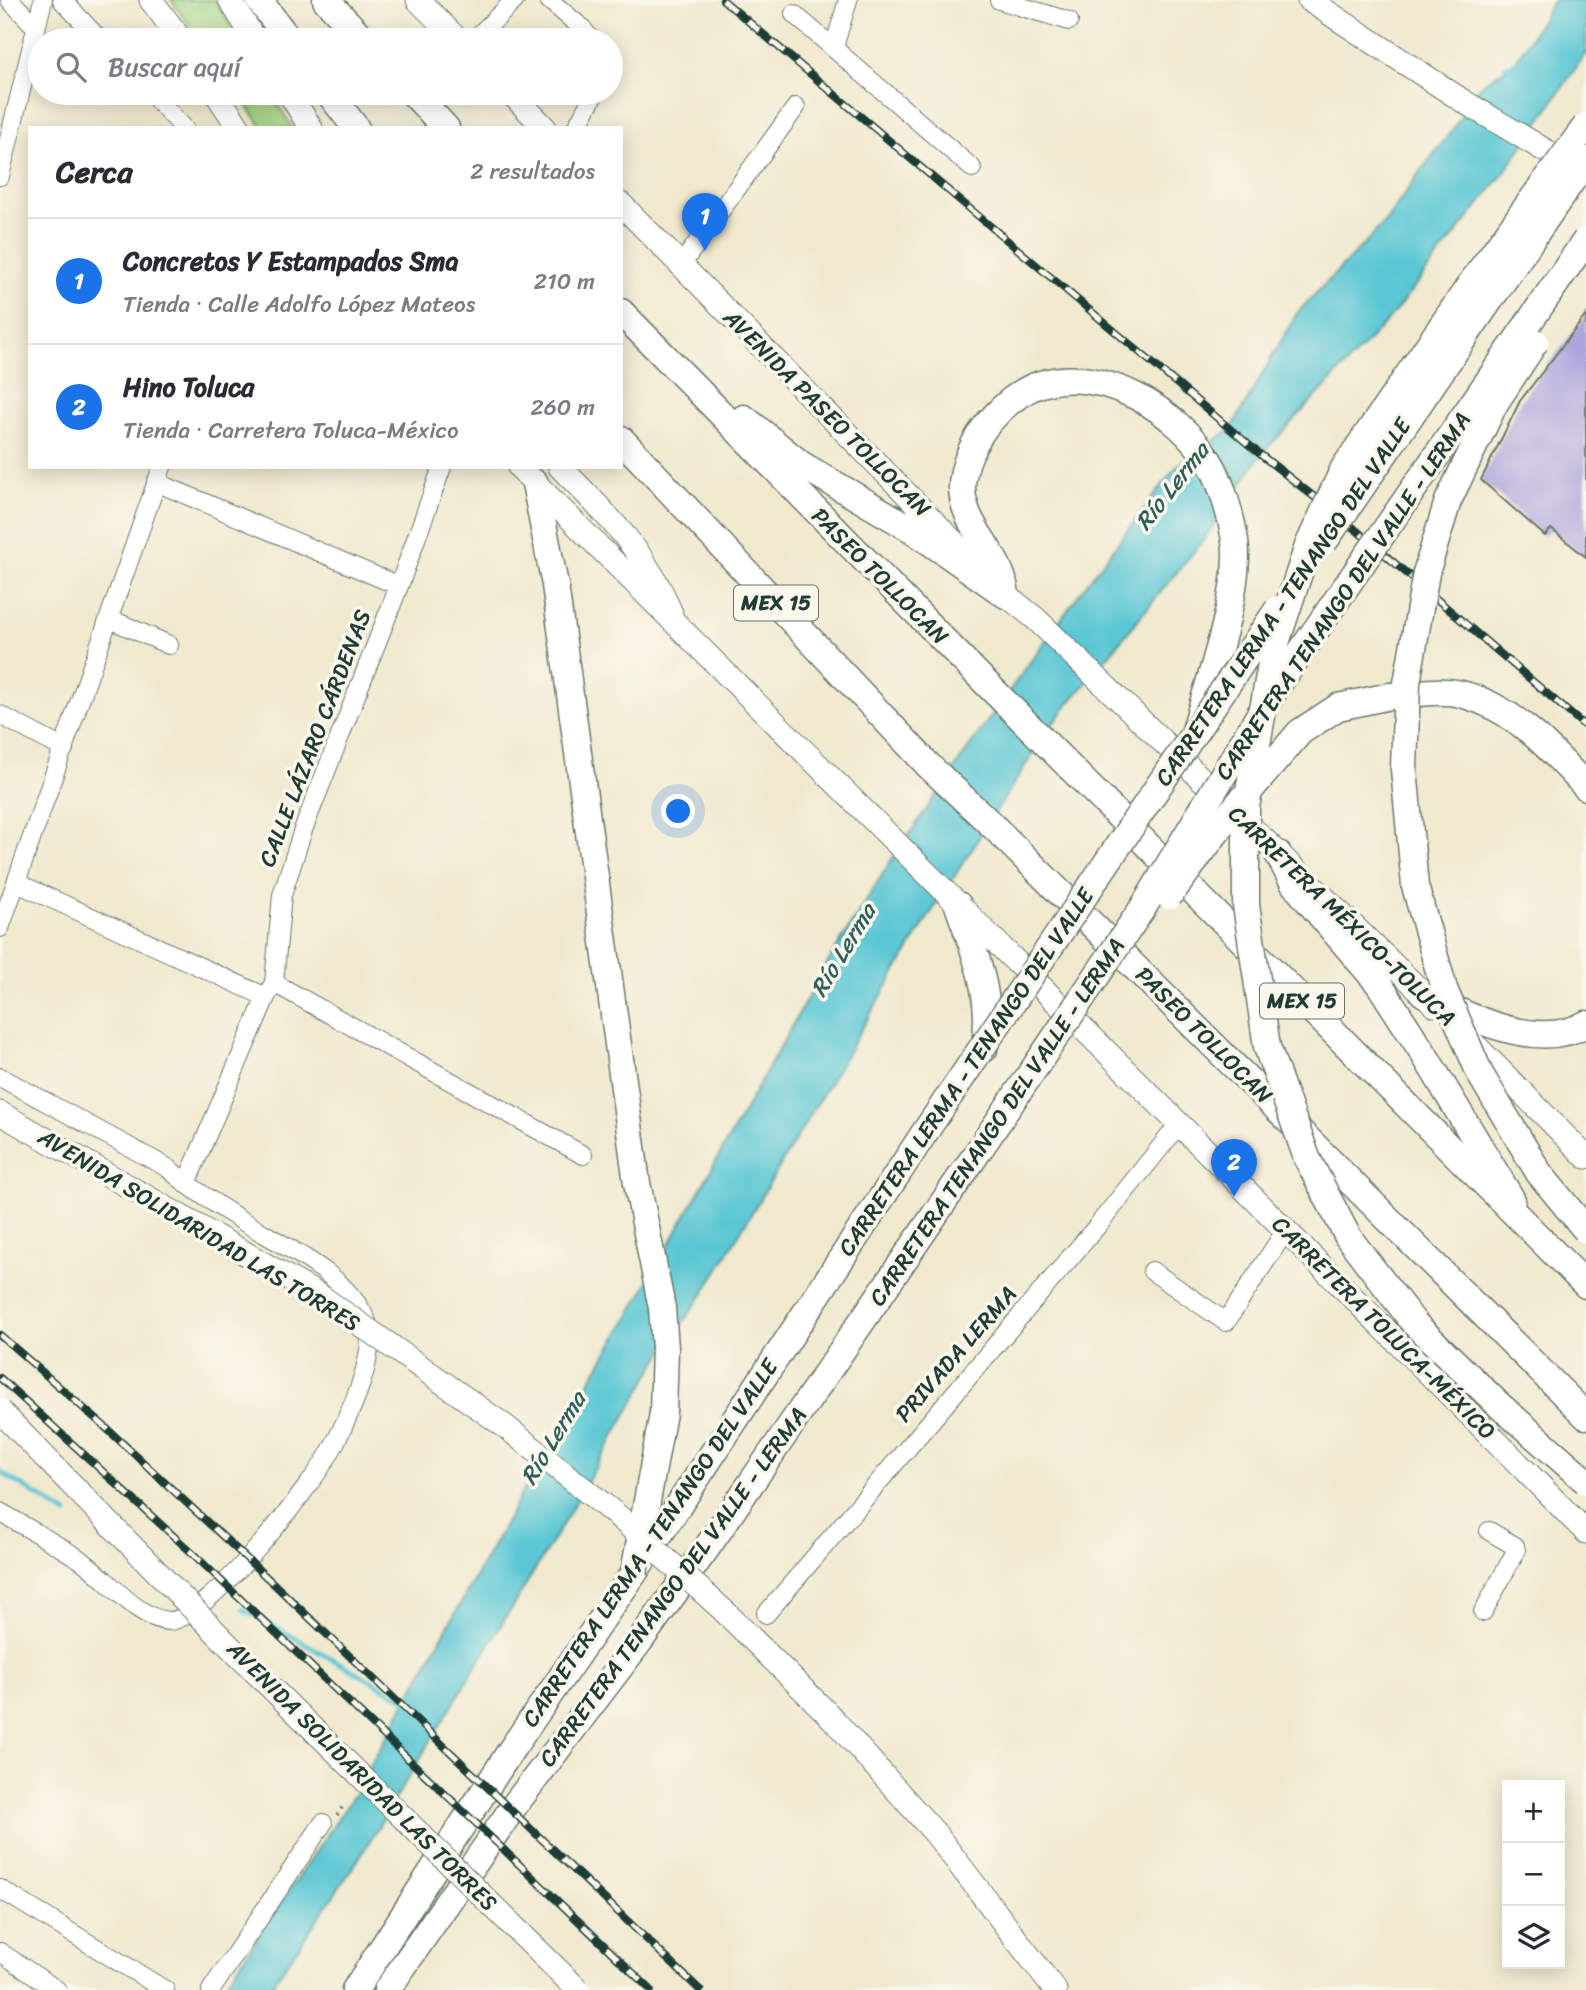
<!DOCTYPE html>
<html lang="es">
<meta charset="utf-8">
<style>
body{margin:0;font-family:Sriracha,sans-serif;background:#f2f2f3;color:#2b2b33}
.controls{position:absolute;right:21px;bottom:21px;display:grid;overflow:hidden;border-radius:0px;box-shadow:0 4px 18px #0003}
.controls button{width:63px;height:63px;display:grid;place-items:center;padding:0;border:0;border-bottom:2px solid #e1e1e2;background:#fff;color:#2b2b33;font:35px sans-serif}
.you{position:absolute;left:679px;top:812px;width:24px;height:24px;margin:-18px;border:5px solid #fff;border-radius:50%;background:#1a73e8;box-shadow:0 0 0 10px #1a73e833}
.badge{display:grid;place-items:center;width:46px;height:46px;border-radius:50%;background:#1a73e8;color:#fff;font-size:23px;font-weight:700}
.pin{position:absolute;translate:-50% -58px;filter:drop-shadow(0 2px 4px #0008)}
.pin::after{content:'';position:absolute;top:37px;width:24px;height:21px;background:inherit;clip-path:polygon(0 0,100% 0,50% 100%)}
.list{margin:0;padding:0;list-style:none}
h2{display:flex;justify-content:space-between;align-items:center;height:91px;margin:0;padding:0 28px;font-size:30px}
h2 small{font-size:23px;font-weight:400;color:#7c7c81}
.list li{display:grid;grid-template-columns:46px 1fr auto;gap:21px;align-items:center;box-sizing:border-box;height:126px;padding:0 28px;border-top:2px solid #e1e1e2}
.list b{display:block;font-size:26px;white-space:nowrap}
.list p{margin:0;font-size:23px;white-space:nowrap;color:#7c7c81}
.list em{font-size:23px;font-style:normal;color:#7c7c81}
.icon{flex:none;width:38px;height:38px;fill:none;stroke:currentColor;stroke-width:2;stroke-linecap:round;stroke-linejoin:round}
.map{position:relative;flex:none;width:1586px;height:1990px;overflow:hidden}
.search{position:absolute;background:#fff;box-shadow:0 4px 18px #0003;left:28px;top:28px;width:595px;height:77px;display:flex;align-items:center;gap:18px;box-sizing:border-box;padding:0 24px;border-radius:38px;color:#7c7c81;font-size:26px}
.panel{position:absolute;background:#fff;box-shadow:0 4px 18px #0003;left:28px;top:126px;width:595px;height:343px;border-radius:0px}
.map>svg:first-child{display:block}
</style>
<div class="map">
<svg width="1586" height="1990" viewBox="0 0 1586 1990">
<rect width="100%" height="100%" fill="#fbf7ec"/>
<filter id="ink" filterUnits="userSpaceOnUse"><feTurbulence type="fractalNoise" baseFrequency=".0143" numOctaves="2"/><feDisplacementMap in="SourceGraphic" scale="14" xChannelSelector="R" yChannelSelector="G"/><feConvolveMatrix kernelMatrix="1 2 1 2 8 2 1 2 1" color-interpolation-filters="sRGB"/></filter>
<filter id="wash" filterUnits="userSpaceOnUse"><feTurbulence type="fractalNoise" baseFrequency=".00686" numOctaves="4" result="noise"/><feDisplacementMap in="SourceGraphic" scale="28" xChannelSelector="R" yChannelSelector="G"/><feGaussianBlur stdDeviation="1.57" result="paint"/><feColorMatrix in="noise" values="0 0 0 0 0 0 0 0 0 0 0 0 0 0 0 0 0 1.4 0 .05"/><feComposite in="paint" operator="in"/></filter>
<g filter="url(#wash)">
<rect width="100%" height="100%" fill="#f0e9ce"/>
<path fill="#a2d382" stroke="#60885b" stroke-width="2" d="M171 0H215L239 40H200Z
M238 93H270L293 128H263Z"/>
<path fill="#5bc7d4" stroke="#3d8284" stroke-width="2" d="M1554 0H1586V53L1504 173 1389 319 1261 455 1205 538 1050 727 929 916 704 1293 665 1348 564 1522 358 1860 269 1990H222L354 1795 522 1493 628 1318 825 967 892 859 984 726 1087 583 1177 466 1231 429 1297 313 1386 221 1419 173 1451 132 1482 84 1514 63Z"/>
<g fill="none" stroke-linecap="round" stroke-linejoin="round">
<path stroke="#5bc7d4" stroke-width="5" d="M1505 66 1518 62
M0 1472 67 1514
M243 1609 411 1703"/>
</g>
<g id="blocks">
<path fill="#ada5dc" d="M1586 315V557L1551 529 1545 536 1481 480 1520 401Z"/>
</g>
</g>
<g filter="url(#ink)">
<use href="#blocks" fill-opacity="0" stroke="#68796a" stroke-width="2"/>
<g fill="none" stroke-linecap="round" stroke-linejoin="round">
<g stroke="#68796a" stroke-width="20">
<path id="minor" d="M10 0 31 22
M62 0 100 40
M549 0 582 28 591 40
M999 0 1069 21
M794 14 972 168
M474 40 515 0
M834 47 848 0
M151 93 184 128
M576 128 595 93
M0 176 43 0
M681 265 796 107
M156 482 399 586
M110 619 169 645
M0 715 64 749
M17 883 266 997
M0 928 162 467
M274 983 583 1155
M0 1077 168 1168C190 1188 215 1204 241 1220 282 1246 347 1273 367 1322 379 1353 348 1418 333 1447 317 1480 204 1624 168 1621 135 1618 105 1575 78 1558 52 1542 26 1527 0 1512
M186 1184 266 997 274 983 282 895 303 830 399 586 442 467
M1152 1271 1226 1322 1286 1230
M1483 1612 1516 1551 1515 1546 1489 1531
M766 1614 1099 1224 1180 1123
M0 1889 165 1990
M0 1952 57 1990
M211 1990 323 1823"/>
</g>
<g stroke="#68796a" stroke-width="25">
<path id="major" d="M151 0 181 40
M230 0 255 40
M418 0 458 40
M1309 0 1463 101 1561 160
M216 93 239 128
M289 93 311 128
M511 93 545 128
M621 204 1006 595 1036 619 1435 1005
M519 467C874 823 1233 1174 1586 1532
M560 467C606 514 646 551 671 613
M1466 1036 1586 1157
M0 1113 159 1204
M935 1833 1055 1990"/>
</g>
<g stroke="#68796a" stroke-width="29">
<path id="highway" d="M259 0 289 40
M326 0 364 40
M329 93 356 128
M413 93 446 128
M621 312 985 682 1586 1285
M744 418 802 465 913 530 1006 595
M621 439 930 767 993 826 1586 1416
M535 483 555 585 637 1183 662 1308 665 1348 663 1413
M1006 595C1005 588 1004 580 1001 574 990 544 963 523 962 488 962 465 975 438 990 421 1004 405 1021 390 1041 384 1103 365 1176 410 1209 461 1221 479 1232 520 1235 541 1242 587 1209 681 1196 727
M1390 696C1413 694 1439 689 1461 694 1513 707 1551 749 1586 787
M1278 854 1294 884 1379 984 1422 1051 1512 1200
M958 905C974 952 995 998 984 1049
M1423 993C1466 1017 1538 1052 1586 1024
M355 1990 513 1747 634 1573 923 1135
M387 1990 514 1806 639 1642 706 1549 975 1156"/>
</g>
<path stroke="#68796a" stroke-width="3.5" stroke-dasharray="2 5" stroke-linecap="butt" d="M337 1815 343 1806"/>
<use href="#minor" stroke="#fff" stroke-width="18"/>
<use href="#major" stroke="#fff" stroke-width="23"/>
<use href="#highway" stroke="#fff" stroke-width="26"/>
<g stroke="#1f3d34" stroke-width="8">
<path id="rail" d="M723 0 1261 455 1355 529 1586 727
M0 1335 104 1426 275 1585 700 1990
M0 1378 190 1551 651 1990"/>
</g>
<use href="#rail" stroke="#fbf7ec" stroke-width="5" stroke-dasharray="16" stroke-linecap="butt"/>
<g stroke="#68796a" stroke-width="25" stroke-linecap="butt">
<path id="major-bridge" d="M159 1204 320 1296 506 1427 619 1517 723 1610 832 1718 935 1833
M0 1411 240 1657 578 1990"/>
</g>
<g stroke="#68796a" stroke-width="29" stroke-linecap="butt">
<path id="highway-bridge" d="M1586 126 1477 275 1344 468 1308 546 1273 652 1246 808V905L1267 1047 1307 1158 1348 1237 1415 1324 1498 1404 1586 1481
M1535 342 1495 403 1448 501 1426 573 1407 683 1404 769 1415 886 1444 989 1480 1074 1539 1173 1586 1230
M1324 542 1586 160
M1169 896 1233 810 1300 732 1338 707 1390 696
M923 1135 1278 609
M975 1156 1144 906 1275 689 1586 240
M634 1573 663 1413"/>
</g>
<use href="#major-bridge" stroke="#fff" stroke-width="23"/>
<use href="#highway-bridge" stroke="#fff" stroke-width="26"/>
</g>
</g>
<g text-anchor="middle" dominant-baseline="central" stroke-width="7" stroke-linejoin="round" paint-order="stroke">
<g fill="#fbf7ec" stroke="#61756b" stroke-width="2">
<rect x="734" y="585.5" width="84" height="35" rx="5"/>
<rect x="1260" y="983.5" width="84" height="35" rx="5"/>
</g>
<g font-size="21" font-weight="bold" fill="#1f3d34">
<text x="776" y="603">MEX 15</text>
<text x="1302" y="1001">MEX 15</text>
</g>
<g font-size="23" fill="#1f3d34" stroke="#fbf7ec">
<text transform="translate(827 413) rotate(45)">AVENIDA PASEO TOLLOCAN</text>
<text transform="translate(880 576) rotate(45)">PASEO TOLLOCAN</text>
<text transform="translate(1343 596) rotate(-56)">CARRETERA TENANGO DEL VALLE - LERMA</text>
<text transform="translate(1283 602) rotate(-56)">CARRETERA LERMA - TENANGO DEL VALLE</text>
<text transform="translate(315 738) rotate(-69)">CALLE LÁZARO CÁRDENAS</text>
<text transform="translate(1342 916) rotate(44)">CARRETERA MÉXICO-TOLUCA</text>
<text transform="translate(1204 1035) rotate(45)">PASEO TOLLOCAN</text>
<text transform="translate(966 1072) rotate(-56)">CARRETERA LERMA - TENANGO DEL VALLE</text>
<text transform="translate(997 1122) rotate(-56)">CARRETERA TENANGO DEL VALLE - LERMA</text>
<text transform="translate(199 1230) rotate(31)">AVENIDA SOLIDARIDAD LAS TORRES</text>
<text transform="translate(1384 1328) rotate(45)">CARRETERA TOLUCA-MÉXICO</text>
<text transform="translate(956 1354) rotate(-49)">PRIVADA LERMA</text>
<text transform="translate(650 1543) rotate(-56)">CARRETERA LERMA - TENANGO DEL VALLE</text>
<text transform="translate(673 1587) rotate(-54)">CARRETERA TENANGO DEL VALLE - LERMA</text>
<text transform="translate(362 1776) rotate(45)">AVENIDA SOLIDARIDAD LAS TORRES</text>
</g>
<g font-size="24" font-style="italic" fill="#2e605c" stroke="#fbf7ec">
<text transform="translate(1172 486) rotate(-52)">Río Lerma</text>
<text transform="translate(843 950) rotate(-59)">Río Lerma</text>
<text transform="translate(553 1438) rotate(-59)">Río Lerma</text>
</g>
</g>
</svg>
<div class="controls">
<button>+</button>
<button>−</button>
<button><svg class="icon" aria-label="layers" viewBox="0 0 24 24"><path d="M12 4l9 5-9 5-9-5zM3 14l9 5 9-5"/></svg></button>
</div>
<div class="you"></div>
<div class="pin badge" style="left:705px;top:251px">1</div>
<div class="pin badge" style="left:1234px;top:1197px">2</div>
<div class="search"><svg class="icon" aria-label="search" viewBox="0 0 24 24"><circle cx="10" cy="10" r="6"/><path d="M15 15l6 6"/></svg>Buscar aquí</div>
<section class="panel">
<h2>Cerca<small>2 resultados</small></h2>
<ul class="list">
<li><span class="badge">1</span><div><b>Concretos Y Estampados Sma</b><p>Tienda · Calle Adolfo López Mateos</p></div><em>210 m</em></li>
<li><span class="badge">2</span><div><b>Hino Toluca</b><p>Tienda · Carretera Toluca-México</p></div><em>260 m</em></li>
</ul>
</section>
</div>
